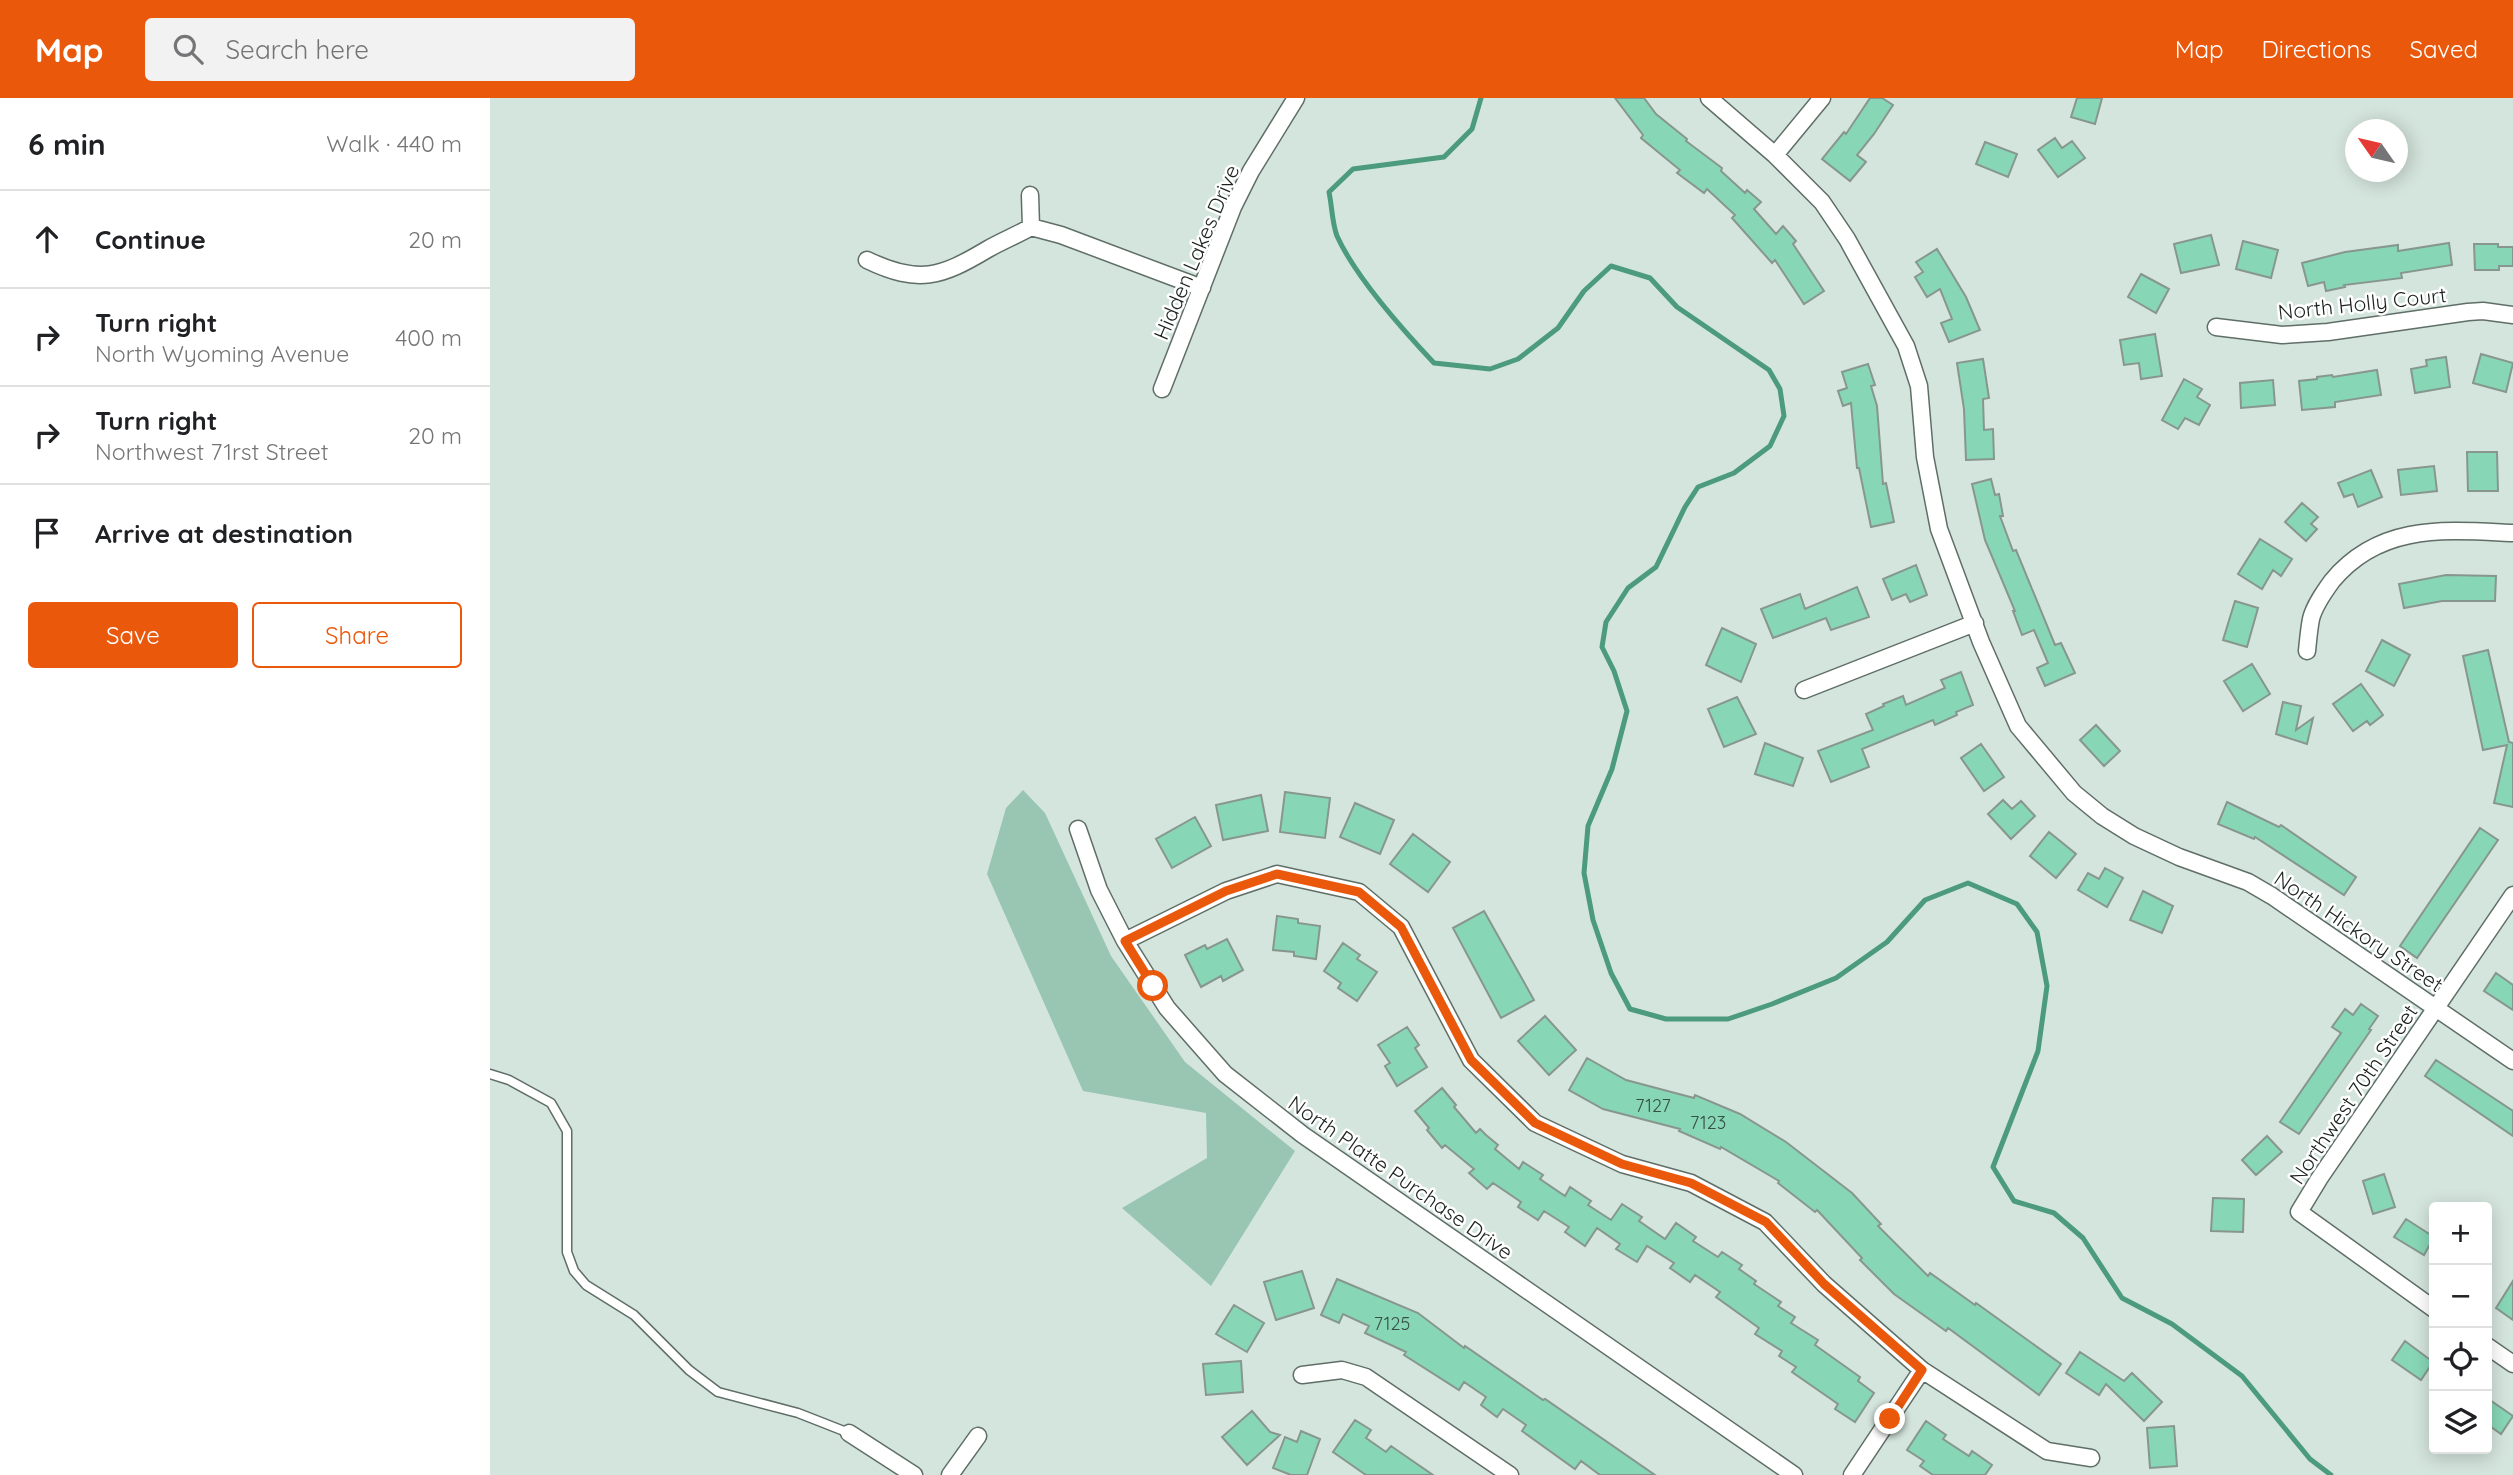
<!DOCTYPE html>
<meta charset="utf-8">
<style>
body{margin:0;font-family:Quicksand,sans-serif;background:#f2f2f2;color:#202124}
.controls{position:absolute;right:21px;bottom:21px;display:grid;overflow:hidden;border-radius:7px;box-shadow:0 4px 18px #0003}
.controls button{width:63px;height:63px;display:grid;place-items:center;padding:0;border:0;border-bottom:2px solid #e0e0e0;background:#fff;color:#202124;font:35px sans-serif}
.compass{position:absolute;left:1855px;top:21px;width:63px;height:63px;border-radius:50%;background:#fff;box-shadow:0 4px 18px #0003;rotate:304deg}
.stop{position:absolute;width:21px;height:21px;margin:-16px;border:5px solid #ea580c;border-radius:50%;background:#fff}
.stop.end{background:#ea580c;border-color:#fff;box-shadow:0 2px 7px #0008}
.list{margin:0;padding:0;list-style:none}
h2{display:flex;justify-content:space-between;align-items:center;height:91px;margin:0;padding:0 28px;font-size:30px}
h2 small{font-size:23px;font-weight:400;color:#757577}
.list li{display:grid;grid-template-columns:46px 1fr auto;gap:21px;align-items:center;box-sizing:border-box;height:98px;padding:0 28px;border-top:2px solid #e0e0e0}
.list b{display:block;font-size:26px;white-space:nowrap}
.list p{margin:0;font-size:23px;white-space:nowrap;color:#757577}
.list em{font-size:23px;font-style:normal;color:#757577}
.actions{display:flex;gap:14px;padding:21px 28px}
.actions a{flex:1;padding:16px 0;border:2px solid #ea580c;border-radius:7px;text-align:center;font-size:24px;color:#ea580c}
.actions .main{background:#ea580c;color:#fff}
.icon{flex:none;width:38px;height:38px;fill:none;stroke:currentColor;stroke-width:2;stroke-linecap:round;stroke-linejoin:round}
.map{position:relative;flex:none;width:2023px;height:1377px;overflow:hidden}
header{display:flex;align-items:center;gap:42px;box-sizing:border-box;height:98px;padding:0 35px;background:#ea580c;color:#fff}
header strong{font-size:33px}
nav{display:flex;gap:38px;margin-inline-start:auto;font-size:24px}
.search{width:490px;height:63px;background:#f2f2f2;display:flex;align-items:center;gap:18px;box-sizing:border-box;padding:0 24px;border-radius:7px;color:#757577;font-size:26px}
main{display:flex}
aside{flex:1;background:#fff}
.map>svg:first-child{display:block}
</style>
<header>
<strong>Map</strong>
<div class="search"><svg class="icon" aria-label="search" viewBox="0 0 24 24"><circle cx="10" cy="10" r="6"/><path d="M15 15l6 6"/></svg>Search here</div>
<nav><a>Map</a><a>Directions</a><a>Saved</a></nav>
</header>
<main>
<aside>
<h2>6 min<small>Walk · 440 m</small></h2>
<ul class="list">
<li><svg class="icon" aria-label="ahead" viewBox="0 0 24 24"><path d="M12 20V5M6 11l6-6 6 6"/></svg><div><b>Continue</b></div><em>20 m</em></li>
<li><svg class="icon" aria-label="right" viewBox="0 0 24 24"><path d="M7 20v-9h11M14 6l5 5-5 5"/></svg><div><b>Turn right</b><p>North Wyoming Avenue</p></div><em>400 m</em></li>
<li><svg class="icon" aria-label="right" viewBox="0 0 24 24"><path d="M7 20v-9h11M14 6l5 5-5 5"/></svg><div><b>Turn right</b><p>Northwest 71rst Street</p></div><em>20 m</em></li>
<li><svg class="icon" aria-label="arrive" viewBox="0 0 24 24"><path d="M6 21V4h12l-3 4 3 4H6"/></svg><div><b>Arrive at destination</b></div></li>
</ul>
<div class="actions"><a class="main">Save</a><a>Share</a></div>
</aside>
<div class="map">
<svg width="2023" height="1377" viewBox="0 0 2023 1377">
<rect width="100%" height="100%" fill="#d4e5dd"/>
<path fill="#98c6b2" d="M533 692 555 715 621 858 695 964 805 1053 721 1188 632 1110 717 1060 716 1015 593 993 497 776 516 710Z"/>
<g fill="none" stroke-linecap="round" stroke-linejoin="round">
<path stroke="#4b9b7c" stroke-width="5" d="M991 0 982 31 954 59 863 71 839 94C842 108 842 125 847 138 866 180 912 231 944 265L1000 271 1028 261 1068 230 1094 193 1121 168 1160 180 1187 209 1279 272 1290 291 1294 318 1280 348 1244 375 1208 389 1195 409 1166 469 1138 490 1116 524 1112 549 1124 573 1137 613 1122 671 1098 728 1094 775 1103 822 1121 875 1140 911 1176 921H1238L1282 906 1346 880 1397 844 1435 802 1478 785 1527 806 1547 834 1557 888 1548 953 1503 1069 1524 1103 1564 1115 1593 1140 1632 1200 1682 1226 1752 1278 1820 1361 1841 1377"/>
</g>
<path fill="#87d7b6" stroke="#87978f" stroke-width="2" d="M1125 0H1154L1166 16 1197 41 1196 43 1232 70 1231 73 1255 95 1257 92 1271 104 1264 111 1286 136 1293 128 1306 143 1303 146 1334 193 1314 206 1285 162 1282 165 1242 120 1245 117 1217 91 1214 95 1187 75 1190 72 1151 40 1153 37Z
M1380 0H1392L1403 7 1384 36 1367 57 1376 64 1360 83 1332 61 1354 34 1356 36Z
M1587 0H1612L1605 26 1581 19Z
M1565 40 1572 50 1582 43 1595 60 1568 79 1548 52Z
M1495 44 1527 56 1518 79 1486 66Z
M1721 137 1729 167 1691 175 1684 146Z
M1753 143 1788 152 1781 180 1746 171Z
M1959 145 1962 167 1911 175 1912 180 1854 187 1855 189 1836 193 1834 184 1818 188 1812 165 1855 154 1908 147V153Z
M1984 146H2008V149H2023V168H2009V172H1985Z
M1447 151 1476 199 1490 232 1459 244 1451 225 1462 221 1450 191 1437 199 1425 179 1433 174 1426 164Z
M1651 176 1679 191 1666 215 1638 199Z
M1665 236 1672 278 1651 281 1649 265 1634 267 1630 242Z
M1991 256 2023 265 2016 294 1983 285Z
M1956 259 1960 289 1925 295 1921 271 1937 268 1936 262Z
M1493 261 1499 300 1493 301 1494 332 1503 331 1504 361 1476 362 1474 311 1467 265Z
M1378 266 1385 287 1381 288 1387 308 1393 386 1396 385 1404 424 1381 429 1369 370H1367L1361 305 1353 308 1348 293 1357 290 1352 274Z
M1887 272 1891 297 1845 304V309L1812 312 1809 283 1827 281V279L1842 277 1843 279Z
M1694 281 1712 291 1707 299 1720 307 1709 327 1695 320 1688 331 1672 322Z
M1783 282 1785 307 1751 310 1750 285Z
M1977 354H2007L2008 393H1978Z
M1944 368 1947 393 1911 397 1908 372Z
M1881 372 1892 399 1868 409 1863 396 1854 399 1848 385Z
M1501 381 1505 397 1509 396 1513 418H1510L1523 453 1526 452 1565 547 1571 545 1585 575 1555 588 1547 570 1558 565 1544 532 1532 537 1523 513H1525L1495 442 1482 386Z
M1812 405 1828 419 1821 426 1827 431 1816 443 1795 424Z
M1770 441 1802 461 1791 478 1783 472 1772 491 1748 476Z
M1426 467 1437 497 1420 504 1416 496 1402 502 1393 481Z
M1956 477 2006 478 2005 503H1952L1914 510 1909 486Z
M1367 489 1379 519 1341 532 1336 520 1283 540 1271 511 1310 496 1315 511Z
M1745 503 1768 510 1757 549 1733 542Z
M1232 530 1266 546 1251 584 1216 567Z
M1892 542 1920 557 1904 588 1876 573Z
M1998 552 2019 644 2023 645V709L2004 705 2017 647 1993 652 1973 558Z
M1762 566 1780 596 1753 613 1734 583Z
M1471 574 1483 607 1466 614 1467 617 1445 627 1443 622 1372 651 1379 669 1341 684 1328 653 1383 632 1376 616 1394 608 1393 606 1413 598 1416 607 1455 590 1451 582Z
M1871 586 1893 617 1880 627 1877 623 1863 633 1843 606Z
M1247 599 1266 636 1234 649 1218 611Z
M1793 604 1811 608 1806 632 1823 620 1817 646 1786 636Z
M1606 627 1630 653 1614 668 1590 642Z
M1275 645 1313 660 1303 688 1265 676Z
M1491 646 1514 679 1494 693 1471 660Z
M795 694 840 700 835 740 790 734Z
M771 697 778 733 733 742 726 707Z
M1513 702 1522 711 1531 703 1545 718 1521 741 1498 716Z
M1737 704 1789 729 1791 727 1866 779 1854 797 1765 739 1764 741 1728 726Z
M865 705 904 722 890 756 850 739Z
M705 719 721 748 682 770 666 741Z
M1990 730 2008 742 1927 860 1910 848Z
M1559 734 1586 756 1566 780 1540 758Z
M923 736 960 764 938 794 900 766Z
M1615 770 1633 780 1617 809 1588 792 1598 775 1609 781Z
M1653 793 1683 808 1672 835 1640 822Z
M994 813 1044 902 1011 920 963 830Z
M787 818 808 821V825L830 828 826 861 804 858V854L783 852Z
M737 841 753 872 733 883 731 878 711 889 695 857 715 847 717 851Z
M853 845 870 857 867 861 887 874 867 903 848 890 851 885 834 873Z
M2006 875 2023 887V912L1994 893Z
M1871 906 1888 918 1879 931 1881 932 1809 1036 1790 1024 1851 935 1842 929 1855 911 1863 917Z
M1055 918 1086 952 1059 977 1028 943Z
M917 929 929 947 925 950 937 969 907 988 895 968 900 965 888 947Z
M1097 960 1136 982 1204 1000 1205 997 1250 1016 1296 1044 1362 1095 1391 1126 1388 1128 1438 1178 1440 1175 1485 1207 1486 1205 1571 1266 1549 1297 1458 1230 1456 1233 1404 1196 1370 1162 1372 1160 1327 1112 1325 1114 1288 1085 1289 1083 1231 1049 1230 1051 1189 1033 1190 1031 1113 1011 1079 992Z
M1946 962 2023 1013V1038L1935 978Z
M952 990 966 1007 964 1009 986 1035 990 1031 996 1037 1008 1047 1005 1051 1029 1071 1033 1064 1053 1077 1050 1081 1075 1098 1080 1089 1101 1103 1098 1107 1121 1122 1132 1106 1152 1119 1149 1123 1175 1141 1186 1125 1206 1139 1203 1143 1228 1159 1232 1154 1252 1167 1249 1171 1266 1183 1264 1186 1291 1204 1288 1208 1305 1219 1301 1225 1328 1242 1325 1247 1370 1279 1368 1283 1384 1295 1365 1324 1345 1311 1348 1306 1302 1274 1306 1269 1289 1258 1292 1253 1265 1236 1269 1230 1226 1199 1230 1194 1205 1177 1200 1184 1180 1170 1184 1165 1157 1148 1147 1164 1126 1151 1130 1146 1107 1130 1095 1148 1075 1134 1079 1129 1054 1113 1048 1122 1028 1109 1031 1104 1003 1085 997 1091 979 1075 984 1071 955 1047 952 1050 937 1032 939 1030 925 1013Z
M1777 1038 1792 1054 1766 1077 1752 1062Z
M1894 1076 1905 1109 1883 1116 1873 1083Z
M1723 1100 1754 1101 1753 1134 1721 1133Z
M1916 1121 1944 1139 1934 1157 1904 1139Z
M812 1173 824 1210 786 1222 774 1184Z
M847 1181 928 1215 974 1250 975 1248 1053 1302 1055 1301 1165 1377H1110L1091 1363 1085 1371 1032 1333 1036 1327 1013 1311 1007 1319 991 1307 996 1299 974 1284 969 1292 914 1257 916 1254 875 1235 879 1228 853 1216 849 1225 831 1217Z
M2023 1183V1222L2006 1210Z
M744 1207 774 1225 757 1254 726 1236Z
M1915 1243 1943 1264 1931 1282 1902 1262Z
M1590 1254 1634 1283 1642 1275 1672 1304 1654 1323 1616 1286 1609 1297 1576 1275Z
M751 1263 753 1294 716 1297 713 1266Z
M1997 1300 2023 1318 2011 1336 1997 1326Z
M762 1313 780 1334 790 1337 757 1367 732 1339Z
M865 1322 881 1332 876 1340 896 1354 901 1348 943 1377H876L843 1354Z
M1436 1323 1456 1337 1453 1341 1479 1358 1482 1353 1502 1367 1495 1377H1443L1430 1368 1434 1363 1417 1352Z
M1684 1328 1687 1368 1660 1370 1657 1330Z
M811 1333 830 1341 817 1377H801L783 1370 795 1339 807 1344Z"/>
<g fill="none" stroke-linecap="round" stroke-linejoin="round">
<g stroke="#5f6e67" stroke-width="11">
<path id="service" d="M0 976 19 982 61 1005 77 1033V1154L84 1173 96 1187 144 1217 199 1272 228 1294 308 1315 359 1335"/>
</g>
<g stroke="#5f6e67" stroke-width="19">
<path id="minor" d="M1219 0 1285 57 1332 104 1357 141 1416 248 1429 288 1435 359 1449 431 1491 544 1528 628 1584 695 1612 718 1644 738 1689 759 1758 784 1782 798 2023 963
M1285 57 1332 0
M540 97 541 129
M377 162C429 187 451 179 498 151 512 143 527 137 541 129L571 137 712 190
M1726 229 1792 237 1838 234 1978 214 1993 213 2023 217
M672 291 743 109 761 73 806 0
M1817 553C1818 543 1819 531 1821 521 1824 508 1834 494 1842 483 1890 425 1955 432 2023 435
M1314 592 1485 525
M588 731 609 792 635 843 677 910 735 976 813 1037 1304 1377
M635 843 736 793 787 776 869 794 911 829 981 962 1045 1025 1132 1066 1201 1085 1275 1124 1334 1186 1432 1272 1557 1353 1601 1360
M1944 1211 1809 1114 1829 1081 2023 797
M1997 1248 2023 1266
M812 1277 852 1272 876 1279 1020 1377
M359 1335 424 1377
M460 1377 488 1338
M1362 1377 1432 1272"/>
</g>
<use href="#service" stroke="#fff" stroke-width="8"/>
<use href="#minor" stroke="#fff" stroke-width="16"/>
</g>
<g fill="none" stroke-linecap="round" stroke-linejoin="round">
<path stroke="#ea580c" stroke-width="9" d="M663 888 635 843 736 793 787 776 869 794 911 829 981 962 1045 1025 1132 1066 1201 1085 1276 1124 1334 1186 1432 1272 1400 1321"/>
</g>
<g text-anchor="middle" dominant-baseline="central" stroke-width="5" stroke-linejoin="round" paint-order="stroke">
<g font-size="18" fill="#374f46">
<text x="1163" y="1007">7127</text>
<text x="1218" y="1024">7123</text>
<text x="902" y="1225">7125</text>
</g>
<g font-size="21" fill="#1c2220" stroke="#fff">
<text transform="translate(706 154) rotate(-67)">Hidden Lakes Drive</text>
<text transform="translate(1872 205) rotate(-6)">North Holly Court</text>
<text transform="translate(1869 833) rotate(34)">North Hickory Street</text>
<text transform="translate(1863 996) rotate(-56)">Northwest 70th Street</text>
<text transform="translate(911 1079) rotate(35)">North Platte Purchase Drive</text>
</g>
</g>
</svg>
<div class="controls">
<button>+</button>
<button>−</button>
<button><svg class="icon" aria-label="locate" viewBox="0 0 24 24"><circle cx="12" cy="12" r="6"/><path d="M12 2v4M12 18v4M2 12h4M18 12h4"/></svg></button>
<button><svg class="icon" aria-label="layers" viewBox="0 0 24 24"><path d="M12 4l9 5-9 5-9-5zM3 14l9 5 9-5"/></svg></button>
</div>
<svg class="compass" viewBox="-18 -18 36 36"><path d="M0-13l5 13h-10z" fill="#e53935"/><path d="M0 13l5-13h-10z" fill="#757577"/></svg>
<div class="stop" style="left:663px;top:888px"></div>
<div class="stop end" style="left:1400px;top:1321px"></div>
</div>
</main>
